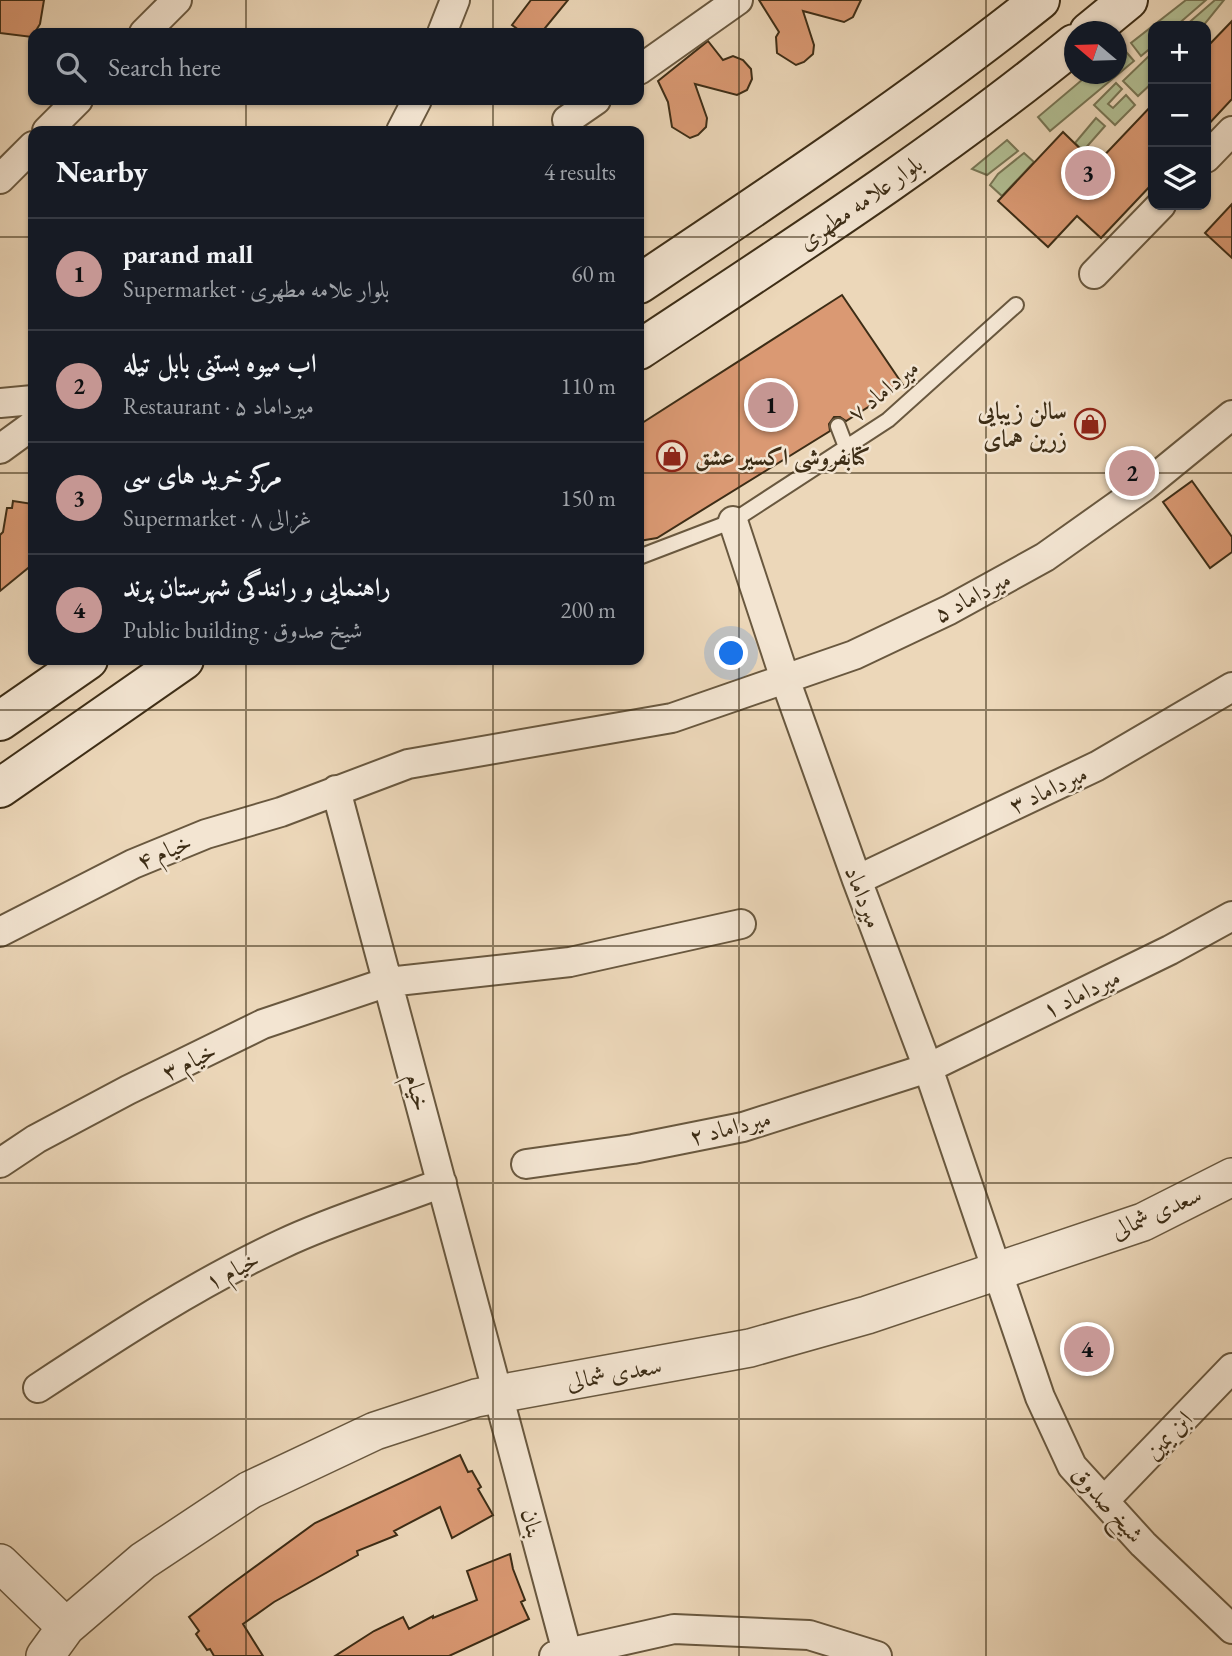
<!DOCTYPE html>
<meta charset="utf-8">
<style>
body{margin:0;font-family:"EB Garamond",Amiri,serif;background:#20242c;color:#f1f3f6}
.controls{position:absolute;right:21px;top:21px;display:grid;overflow:hidden;border-radius:14px;box-shadow:0 2px 5px #0004}
.controls button{width:63px;height:63px;display:grid;place-items:center;padding:0;border:0;border-bottom:2px solid #363941;background:#171b24;color:#f1f3f6;font:35px sans-serif}
.compass{position:absolute;left:1064px;top:21px;width:63px;height:63px;border-radius:50%;background:#171b24;box-shadow:0 2px 5px #0004;rotate:289deg}
.you{position:absolute;left:732px;top:654px;width:24px;height:24px;margin:-18px;border:5px solid #fff;border-radius:50%;background:#1a73e8;box-shadow:0 0 0 10px #1a73e833}
.badge{display:grid;place-items:center;width:46px;height:46px;border-radius:50%;background:#c59692;color:#111;font-size:23px;font-weight:700}
.pin{position:absolute;translate:-50% -50%;border:4px solid #fff;box-shadow:0 2px 7px #0006}
.list{margin:0;padding:0;list-style:none}
h2{display:flex;justify-content:space-between;align-items:center;height:91px;margin:0;padding:0 28px;font-size:30px}
h2 small{font-size:23px;font-weight:400;color:#9ea1a6}
.list li{display:grid;grid-template-columns:46px 1fr auto;gap:21px;align-items:center;box-sizing:border-box;height:112px;padding:0 28px;border-top:2px solid #363941}
.list b{display:block;font-size:26px;white-space:nowrap}
.list p{margin:0;font-size:23px;white-space:nowrap;color:#9ea1a6}
.list em{font-size:23px;font-style:normal;color:#9ea1a6}
.icon{flex:none;width:38px;height:38px;fill:none;stroke:currentColor;stroke-width:2;stroke-linecap:round;stroke-linejoin:round}
.map{position:relative;flex:none;width:1232px;height:1656px;overflow:hidden}
.search{position:absolute;background:#171b24;box-shadow:0 2px 5px #0004;left:28px;top:28px;width:616px;height:77px;display:flex;align-items:center;gap:18px;box-sizing:border-box;padding:0 24px;border-radius:14px;color:#9ea1a6;font-size:26px}
.panel{position:absolute;background:#171b24;box-shadow:0 2px 5px #0004;left:28px;top:126px;width:616px;height:539px;border-radius:14px}
.map>svg:first-child{display:block}
</style>
<div class="map">
<svg width="1232" height="1656" viewBox="0 0 1232 1656">
<rect width="100%" height="100%" fill="#ecd7b9"/>
<filter id="stains"><feTurbulence type="fractalNoise" baseFrequency=".00286" numOctaves="4"/><feColorMatrix values="0 0 0 0 .2 0 0 0 0 .09 0 0 0 0 .02 0 0 0 .5 -.17"/></filter>
<radialGradient id="worn" r=".72"><stop offset=".6" stop-color="#630" stop-opacity="0"/><stop offset="1" stop-color="#630" stop-opacity=".3"/></radialGradient>
<path fill="#b2bf94" stroke="#787655" stroke-width="2" d="M1186 0H1206L1176 26H1153V46L1141 56 1131 43Z
M1215 0H1224L1203 26H1185Z
M1121 46 1134 61 1050 131 1038 117 1089 74H1116L1117 50Z
M1153 52V82L1138 96 1123 81Z
M1116 83 1122 89 1108 104 1113 108 1126 95 1135 105 1115 125 1094 105Z
M1096 118 1105 126 1083 151 1075 143Z
M1007 140 1018 151 987 175 972 169Z
M1024 153 1034 162 1002 196 990 185 998 174Z"/>
<path fill="#da9973" stroke="#3d2d16" stroke-width="2" d="M0 0H44L40 24 32 37 0 33Z
M531 0H568L541 33H523L512 25Z
M759 0H861L853 17 844 22 803 11 814 45 813 54 804 62 796 65 777 53 776 37 779 32Z
M1232 21V99L1206 127V48Z
M708 41 723 60 733 56 743 60 751 69 752 79 747 90 737 95 695 84 707 118 706 127 698 135 690 138 672 127 668 102 658 81Z
M1153 104V183L1101 238 1077 216 1048 247 998 201 1063 132 1096 164Z
M1232 204V258L1205 233Z
M842 295 903 385 846 421 840 417H834L829 424 830 431 657 538 639 541V425Z
M1192 481 1232 537V552L1210 568 1163 502Z
M13 501 33 504V564L0 591V535L3 532 7 508H12Z
M460 1455 468 1472 472 1471 481 1487 478 1489 493 1515 452 1538 440 1507 394 1531 397 1535 357 1551 358 1555 274 1602 243 1624 263 1656H214L210 1649 207 1650 196 1634 199 1631 189 1617 226 1588 315 1523Z
M510 1554 513 1569 525 1600 521 1602 529 1619 449 1656H335L374 1631 403 1617 409 1629 433 1616V1618L477 1600 467 1571Z"/>
<g fill="none" stroke-linecap="round" stroke-linejoin="round">
<g stroke="#69583f" stroke-width="18">
<path id="service" d="M838 426 846 447
M639 557 733 521 888 420 1016 305"/>
</g>
<g stroke="#69583f" stroke-width="32">
<path id="minor" d="M144 33 177 0
M442 33 455 0
M639 70 738 0
M567 120 596 100
M47 131 78 100
M401 131 417 100
M1206 158 1232 131
M0 179 33 146
M1094 274 1161 205
M0 403 33 400
M0 449 33 425
M733 521 785 679 857 880 928 1068 1040 1397 1072 1466 1143 1544 1232 1629
M336 790 567 1652
M857 880 1097 766 1232 687
M0 932 133 864 206 834 281 812 408 764 672 718 854 655 949 610 1045 557 1145 486 1232 415
M0 1163 36 1139 128 1090 263 1024 388 982 570 962 741 924
M526 1164 633 1149 743 1127 928 1068 1170 950 1232 916
M38 1388C117 1336 196 1284 282 1244 332 1220 390 1203 442 1183
M1104 1501 1232 1368
M554 1656 674 1629 809 1635 877 1656"/>
</g>
<g stroke="#69583f" stroke-width="40">
<path id="tertiary" d="M0 1563 66 1627
M45 1656 66 1627 143 1561 250 1490 375 1431 476 1398 750 1348 867 1315 1143 1222 1232 1177"/>
</g>
<g stroke="#3d2d16" stroke-width="42">
<path id="secondary" d="M1089 32 1128 0
M639 284C775 193 912 102 1040 0
M639 350C787 252 937 156 1074 44
M0 721 88 660
M0 788 184 660"/>
</g>
<use href="#service" stroke="#f3e5d2" stroke-width="14"/>
<use href="#minor" stroke="#f3e5d2" stroke-width="28"/>
<use href="#tertiary" stroke="#f3e5d2" stroke-width="37"/>
<use href="#secondary" stroke="#f3e5d2" stroke-width="38"/>
</g>
<path fill="none" stroke="#3d2d16" stroke-width="2" stroke-opacity="0.55" d="M246 0V33M493 0V33M739 0V1656M986 0V1656M246 100V131M493 100V131M0 237H33M639 237H1232M0 473H33M639 473H1232M246 660V1656M493 660V1656M0 710H1232M0 946H1232M0 1183H1232M0 1419H1232"/>
<defs>
<g id="shop-ring" transform="scale(1.575)"><circle r="9.5" fill="#f3e5d2" stroke="#8f2418" stroke-width="1.5"/><path d="M-5-2.5h2.3a2.7 3.5 0 0 1 5.4 0H5L5.5 6h-11ZM-1.5-2.5h3a1.5 2.3 0 0 0-3 0Z" fill="#8f2418"/></g>
</defs>
<g fill-rule="evenodd">
<use href="#shop-ring" x="1090" y="424"/>
<use href="#shop-ring" x="672" y="456"/>
</g>
<g text-anchor="middle" dominant-baseline="central" stroke-width="5" stroke-linejoin="round" paint-order="stroke">
<g font-size="24" fill="#3d2d16" stroke="#f3e5d2">
<text transform="translate(860 202) rotate(-35)">بلوار علامه مطهری</text>
<text transform="translate(883 390) rotate(-39)">میرداماد ۷</text>
<text transform="translate(972 596) rotate(-28)">میرداماد ۵</text>
<text transform="translate(1048 789) rotate(-25)">میرداماد ۳</text>
<text transform="translate(164 851) rotate(-23)">خیام ۴</text>
<text transform="translate(864 897) rotate(69)">میرداماد</text>
<text transform="translate(1081 993) rotate(-26)">میرداماد ۱</text>
<text transform="translate(189 1061) rotate(-26)">خیام ۳</text>
<text transform="translate(418 1092) rotate(75)">خیام</text>
<text transform="translate(730 1127) rotate(-14)">میرداماد ۲</text>
<text transform="translate(1156 1212) rotate(-24)">سعدی شمالی</text>
<text transform="translate(232 1270) rotate(-27)">خیام ۱</text>
<text transform="translate(614 1373) rotate(-10)">سعدی شمالی</text>
<text transform="translate(1168 1435) rotate(-46)">ابن یمین</text>
<text transform="translate(1108 1504) rotate(48)">شیخ صدوق</text>
<text transform="translate(533 1523) rotate(75)">بنان</text>
</g>
<g font-size="24" font-weight="bold" fill="#3d2d16" stroke="#f3e5d2" text-anchor="end">
<text x="1067" y="410">سالن زیبایی<tspan x="1067" dy="28">زرین همای</tspan></text>
<text x="695" y="456" text-anchor="start">کتابفروشی اکسیر عشق</text>
</g>
</g>
<rect width="100%" height="100%" filter="url(#stains)"/>
<rect width="100%" height="100%" fill="url(#worn)"/>
</svg>
<div class="controls">
<button>+</button>
<button>−</button>
<button><svg class="icon" aria-label="layers" viewBox="0 0 24 24"><path d="M12 4l9 5-9 5-9-5zM3 14l9 5 9-5"/></svg></button>
</div>
<svg class="compass" viewBox="-18 -18 36 36"><path d="M0-13l5 13h-10z" fill="#e53935"/><path d="M0 13l5-13h-10z" fill="#9ea1a6"/></svg>
<div class="you"></div>
<div class="pin badge" style="left:771px;top:405px">1</div>
<div class="pin badge" style="left:1132px;top:473px">2</div>
<div class="pin badge" style="left:1088px;top:173px">3</div>
<div class="pin badge" style="left:1087px;top:1349px">4</div>
<div class="search"><svg class="icon" aria-label="search" viewBox="0 0 24 24"><circle cx="10" cy="10" r="6"/><path d="M15 15l6 6"/></svg>Search here</div>
<section class="panel">
<h2>Nearby<small>4 results</small></h2>
<ul class="list">
<li><span class="badge">1</span><div><b>parand mall</b><p>Supermarket · بلوار علامه مطهری</p></div><em>60 m</em></li>
<li><span class="badge">2</span><div><b>اب میوه بستنی بابل تیله</b><p>Restaurant · میرداماد ۵</p></div><em>110 m</em></li>
<li><span class="badge">3</span><div><b>مرکز خرید های سی</b><p>Supermarket · غزالی ۸</p></div><em>150 m</em></li>
<li><span class="badge">4</span><div><b>راهنمایی و رانندگی شهرستان پرند</b><p>Public building · شیخ صدوق</p></div><em>200 m</em></li>
</ul>
</section>
</div>
